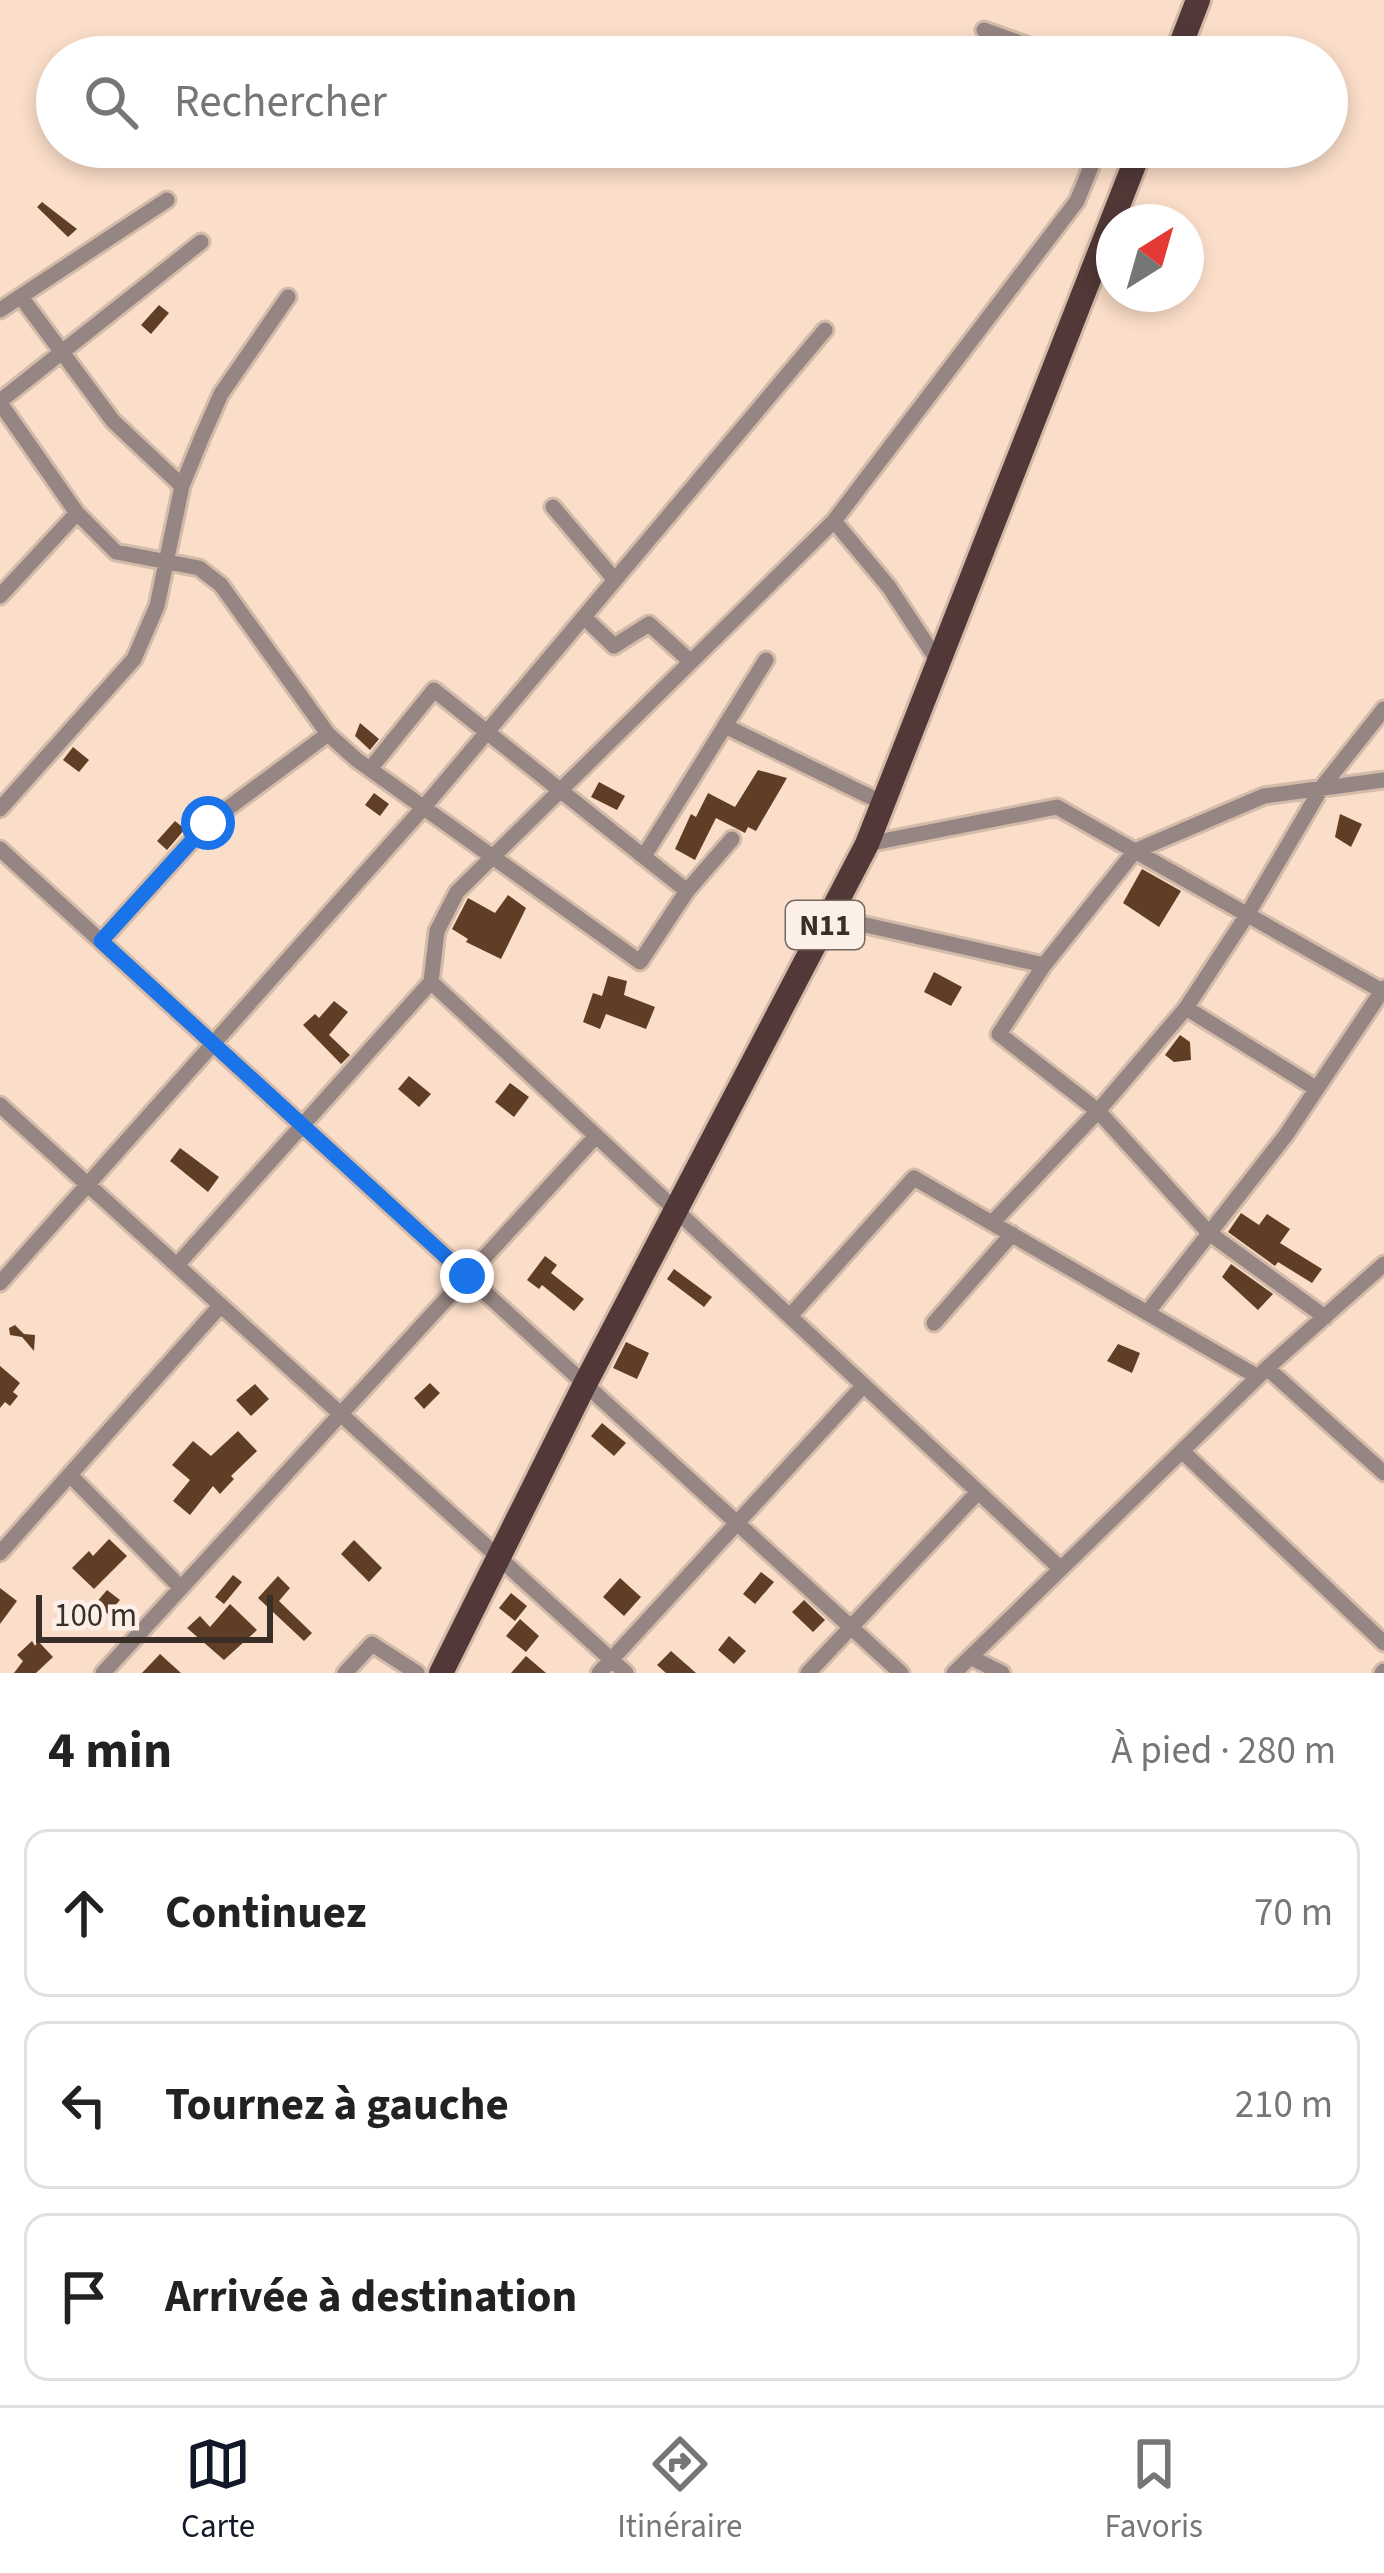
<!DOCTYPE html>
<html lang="fr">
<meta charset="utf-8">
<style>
body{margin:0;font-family:"Source Sans 3",sans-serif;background:#f6f6f6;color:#222}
.compass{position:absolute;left:1096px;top:204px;width:108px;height:108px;border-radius:50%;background:#fff;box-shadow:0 6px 18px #0003;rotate:37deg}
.scale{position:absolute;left:36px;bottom:30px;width:237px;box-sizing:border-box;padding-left:12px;border:6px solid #3a2f27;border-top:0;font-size:33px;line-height:42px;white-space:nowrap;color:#3a2f27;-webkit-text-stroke:9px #fbefe7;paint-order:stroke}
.stop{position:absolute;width:36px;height:36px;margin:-27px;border:9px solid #1a73e8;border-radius:50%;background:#fff}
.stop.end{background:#1a73e8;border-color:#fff;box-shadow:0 3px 12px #0008}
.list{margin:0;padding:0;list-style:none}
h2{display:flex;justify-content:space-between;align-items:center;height:156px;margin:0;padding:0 48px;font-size:51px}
h2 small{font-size:39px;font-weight:400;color:#767676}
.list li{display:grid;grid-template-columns:78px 1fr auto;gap:36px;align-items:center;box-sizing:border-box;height:168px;margin:0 24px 24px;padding:0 24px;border:3px solid #e0e0e0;border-radius:24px}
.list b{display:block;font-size:45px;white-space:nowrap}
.list em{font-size:39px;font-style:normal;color:#767676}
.icon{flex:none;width:66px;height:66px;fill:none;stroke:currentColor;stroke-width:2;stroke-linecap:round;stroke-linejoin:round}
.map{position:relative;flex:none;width:1384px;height:1673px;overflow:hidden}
.search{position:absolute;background:#fff;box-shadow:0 6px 18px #0003;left:36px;right:36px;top:36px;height:132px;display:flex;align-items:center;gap:30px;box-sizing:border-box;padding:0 42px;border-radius:66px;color:#767676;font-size:45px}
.sheet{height:732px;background:#fff}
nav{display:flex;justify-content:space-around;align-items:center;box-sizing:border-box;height:168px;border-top:3px solid #e0e0e0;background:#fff;font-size:33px;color:#767676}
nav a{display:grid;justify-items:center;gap:6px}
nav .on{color:#111827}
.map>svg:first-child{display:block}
</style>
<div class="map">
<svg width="1384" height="1673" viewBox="0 0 1384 1673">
<rect width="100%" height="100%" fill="#fbdec9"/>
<path fill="#5f3e25" d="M42 202 77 229 68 237 37 207Z
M159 305 169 313 151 334 141 325Z
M360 723 379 739 370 750 355 736Z
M73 747 89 760 79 772 63 760Z
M758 770 787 778 756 831 748 827 745 833 716 818 695 860 675 849 691 814 696 817 708 793 735 807Z
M599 782 625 796 617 810 591 797Z
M374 793 389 804 380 816 365 805Z
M1340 814 1362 824 1351 847 1335 837Z
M175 821 185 829 167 850 157 841Z
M1142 869 1181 891 1159 927 1123 903Z
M508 895 526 908 501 959 466 942 468 939 452 929 468 898 495 913Z
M934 972 962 987 951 1006 924 992Z
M608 976 627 981 624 995 655 1007 646 1029 606 1014 600 1029 583 1022 593 993 602 996Z
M334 1001 348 1012 329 1035 350 1055 341 1064 303 1025 315 1014 319 1018Z
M1180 1035 1190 1042 1191 1060 1174 1062 1165 1055Z
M409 1076 431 1094 419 1107 398 1089Z
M510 1083 529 1097 514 1117 495 1102Z
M180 1148 219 1177 208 1192 170 1161Z
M1241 1213 1259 1225 1267 1214 1290 1229 1280 1243 1322 1269 1312 1283 1278 1262 1275 1266 1228 1232Z
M545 1256 557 1265 551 1273 584 1299 574 1311 542 1285 539 1289 527 1280Z
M1231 1264 1273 1294 1258 1310 1222 1277Z
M674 1269 712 1297 704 1307 667 1279Z
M15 1325 24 1334 35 1335 34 1351 22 1337 10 1335 9 1328Z
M626 1342 649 1353 637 1379 613 1368Z
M1118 1344 1140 1353 1132 1373 1107 1361Z
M0 1366 20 1383 13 1392 18 1396 10 1406 5 1402 0 1408Z
M430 1383 440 1393 424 1409 414 1398Z
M255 1384 269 1399 251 1416 236 1400Z
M602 1423 626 1443 614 1456 591 1436Z
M238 1431 257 1451 231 1476 234 1479 220 1494 213 1486 190 1515 173 1501 190 1480 172 1465 193 1441 211 1456Z
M109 1539 127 1556 94 1589 72 1568 89 1551 93 1556Z
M354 1540 382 1568 369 1582 341 1554Z
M761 1572 774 1582 755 1604 743 1594Z
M233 1575 242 1582 224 1604 215 1597Z
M278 1576 290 1588 279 1601 312 1633 304 1641 258 1598Z
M620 1578 641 1597 624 1616 603 1597Z
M0 1588 17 1601 0 1624Z
M107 1590 120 1600 108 1614 95 1604Z
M511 1593 527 1606 515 1621 499 1608Z
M804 1600 825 1620 813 1632 792 1612Z
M230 1604 257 1630 224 1660 187 1628 200 1616 210 1627Z
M520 1619 539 1636 526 1652 506 1636Z
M729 1636 746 1651 734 1664 718 1650Z
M32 1641 35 1646 38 1641 53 1657 36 1673H14L23 1661 17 1655Z
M671 1651 696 1673H666L657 1665Z
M160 1654 181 1673H142Z
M526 1656 546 1673H511Z"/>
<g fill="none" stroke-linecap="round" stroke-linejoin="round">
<g stroke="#d4bba9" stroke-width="21">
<path id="street" d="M984 30 1059 57
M21 297 113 421 182 486
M0 310 167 200
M0 401 201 242
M0 403 77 513 116 552 199 568 221 585 328 734 357 760 640 962 687 891 732 839
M553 507 615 580
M834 521 889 587 939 663
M0 596 77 513
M584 617 614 646 649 624 690 661
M725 726 885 804
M370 769 434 690 687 891
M0 809 134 659 157 606 182 486 202 437 221 394 288 297
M867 844 1057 807 1382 991
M0 849 901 1673
M644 856 766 660
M830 917 1044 965
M101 941 208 823 328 734
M431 982 1061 1569
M1186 1008 1317 1089
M0 1105 626 1673
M992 1223 1098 1111 1186 1008 1247 915 1322 787 1384 709
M177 1265 431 982 437 931 457 892 834 521 1077 201 1099 147
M0 1283 424 807 825 330
M1147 1313 1286 1135 1384 988
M790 1316 914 1178 1258 1377
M1325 1317 1209 1233 1098 1111 999 1034 1044 965 1135 851 1264 796 1384 780
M934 1323 1012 1234
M1267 1368 1384 1473
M1182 1451 1384 1643
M70 1475 181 1588
M0 1553 221 1305
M970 1657 1002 1673
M103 1673 596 1136
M345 1673 372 1644 417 1673
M599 1673 864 1385
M808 1673 978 1492
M954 1673 1267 1368 1384 1264
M1382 1673 1384 1671"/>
</g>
<g stroke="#d4bba9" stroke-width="30">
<path id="primary" d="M1176 57 1198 0
M441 1673 585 1384 867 844 1141 147"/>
</g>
<use href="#street" stroke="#958583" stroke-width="15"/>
<use href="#primary" stroke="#523937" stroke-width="24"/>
</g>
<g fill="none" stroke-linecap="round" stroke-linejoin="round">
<path stroke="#1a73e8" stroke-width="15" d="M208 823 101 941 467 1276"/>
</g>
<g text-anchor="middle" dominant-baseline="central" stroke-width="12" stroke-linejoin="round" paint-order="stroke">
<rect fill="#fbefe7" stroke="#746961" stroke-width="3" x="786" y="901" width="78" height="48" rx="9"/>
<g font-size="30" font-weight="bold" fill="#3a2f27">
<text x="825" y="925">N11</text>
</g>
</g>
</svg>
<svg class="compass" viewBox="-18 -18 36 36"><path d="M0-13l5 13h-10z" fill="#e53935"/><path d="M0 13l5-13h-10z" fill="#767676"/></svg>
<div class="scale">100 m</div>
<div class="stop" style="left:208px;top:823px"></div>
<div class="stop end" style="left:467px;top:1276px"></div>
<div class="search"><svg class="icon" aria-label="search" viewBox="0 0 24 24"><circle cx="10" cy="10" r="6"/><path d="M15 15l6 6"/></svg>Rechercher</div>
</div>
<section class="sheet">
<h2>4 min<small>À pied · 280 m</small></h2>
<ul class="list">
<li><svg class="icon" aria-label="ahead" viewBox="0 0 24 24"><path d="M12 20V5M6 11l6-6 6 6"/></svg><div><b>Continuez</b></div><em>70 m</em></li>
<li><svg class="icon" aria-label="left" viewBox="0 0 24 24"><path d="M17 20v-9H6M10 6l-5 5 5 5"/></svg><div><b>Tournez à gauche</b></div><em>210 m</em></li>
<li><svg class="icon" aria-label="arrive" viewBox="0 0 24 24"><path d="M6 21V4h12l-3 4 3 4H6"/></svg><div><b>Arrivée à destination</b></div></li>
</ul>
</section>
<nav>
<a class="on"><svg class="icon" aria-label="map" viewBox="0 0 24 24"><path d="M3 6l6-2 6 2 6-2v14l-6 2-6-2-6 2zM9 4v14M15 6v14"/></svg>Carte</a>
<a><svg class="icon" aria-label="directions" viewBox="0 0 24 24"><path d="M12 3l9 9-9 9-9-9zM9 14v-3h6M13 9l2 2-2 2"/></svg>Itinéraire</a>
<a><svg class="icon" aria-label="saved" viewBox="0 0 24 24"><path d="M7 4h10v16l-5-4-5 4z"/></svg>Favoris</a>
</nav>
